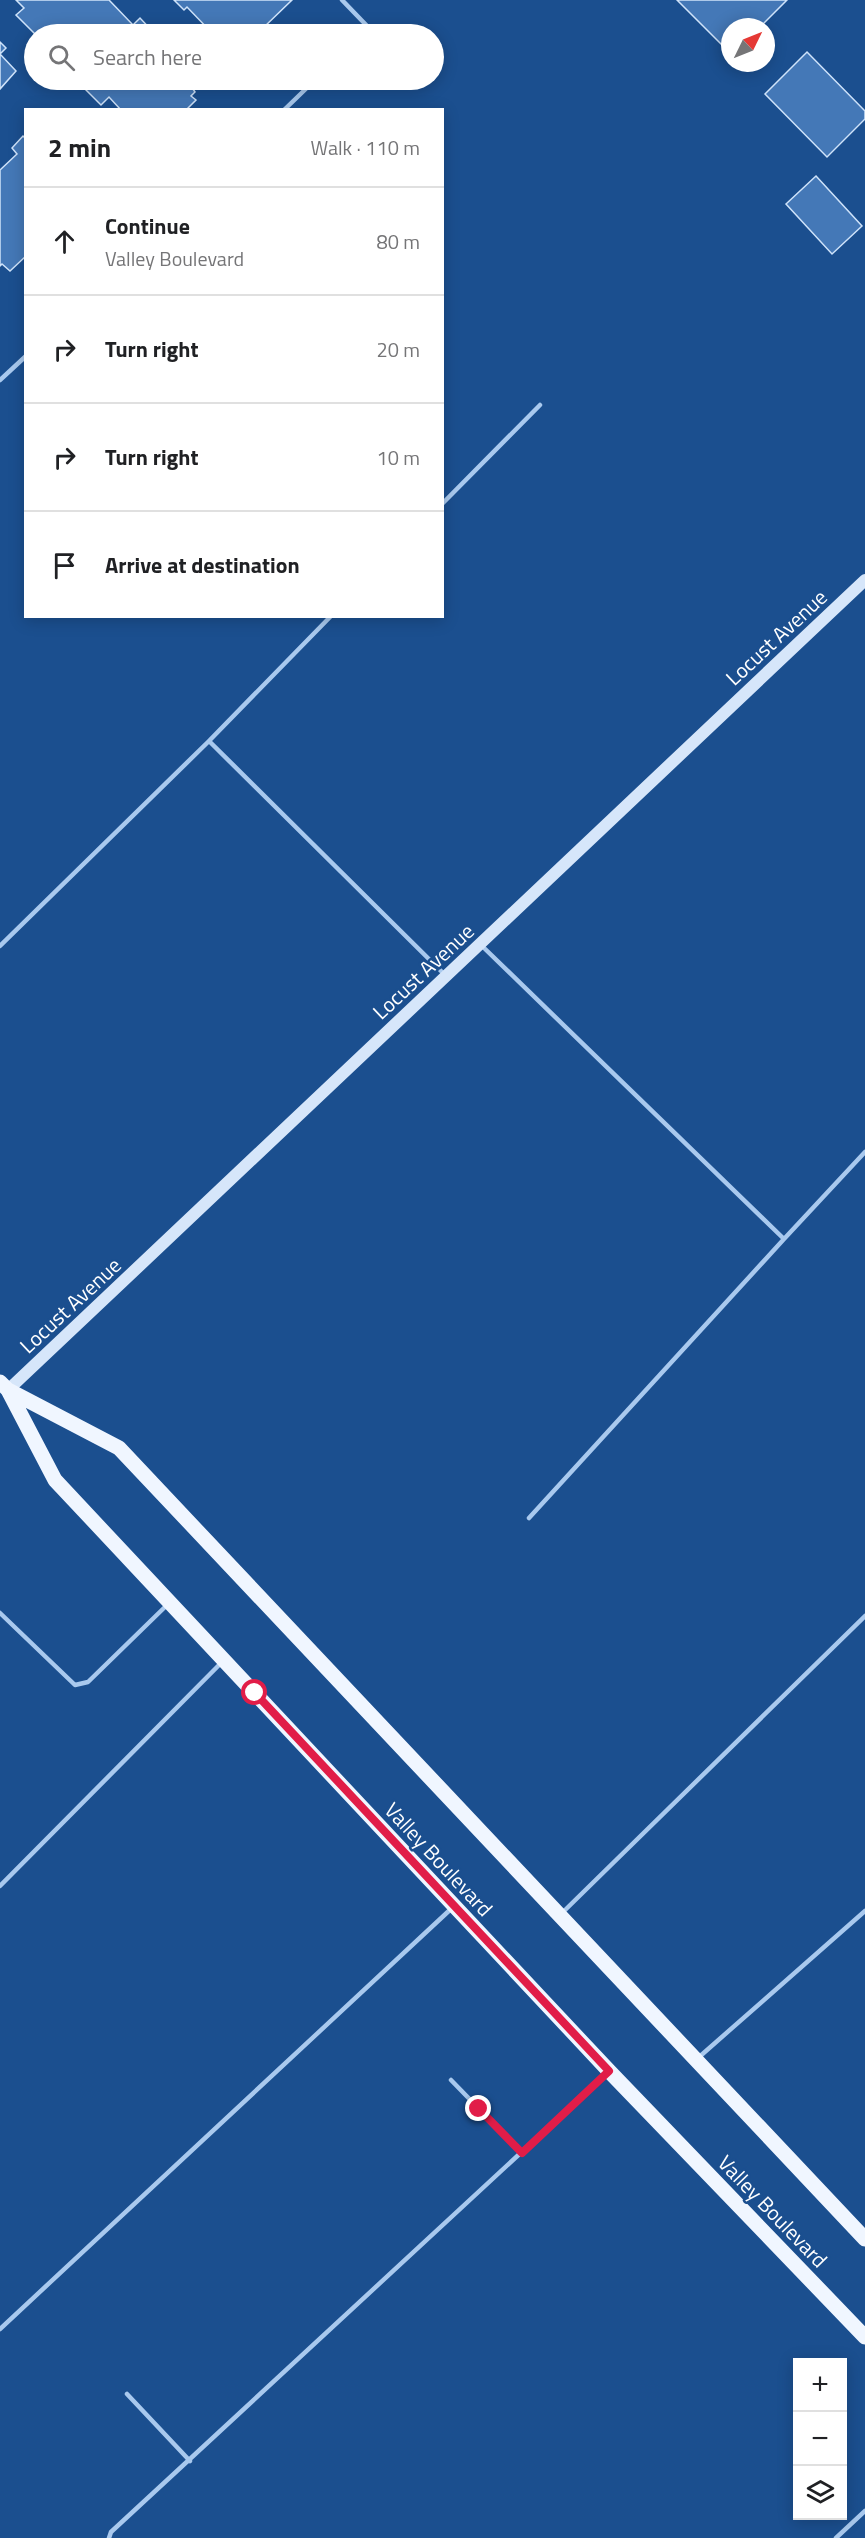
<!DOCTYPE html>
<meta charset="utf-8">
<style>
body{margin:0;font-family:"Titillium Web",sans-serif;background:#f6f6f6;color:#202124}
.controls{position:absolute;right:18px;bottom:18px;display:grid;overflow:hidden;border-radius:0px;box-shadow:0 3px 15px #0003}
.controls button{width:54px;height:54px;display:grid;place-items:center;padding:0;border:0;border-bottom:2px solid #e0e0e0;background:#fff;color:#202124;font:30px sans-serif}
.compass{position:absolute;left:721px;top:18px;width:54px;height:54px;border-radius:50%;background:#fff;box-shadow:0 3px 15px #0003;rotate:47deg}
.stop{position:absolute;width:18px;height:18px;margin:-14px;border:4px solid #e11d48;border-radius:50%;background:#fff}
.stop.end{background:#e11d48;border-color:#fff;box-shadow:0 2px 6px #0008}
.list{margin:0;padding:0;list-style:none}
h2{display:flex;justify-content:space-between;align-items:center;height:78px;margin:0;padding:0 24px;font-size:26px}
h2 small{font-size:20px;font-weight:400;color:#757577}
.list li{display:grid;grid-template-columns:39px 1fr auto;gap:18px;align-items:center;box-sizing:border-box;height:108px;padding:0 24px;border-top:2px solid #e0e0e0}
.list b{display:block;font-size:22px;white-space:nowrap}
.list p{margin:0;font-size:20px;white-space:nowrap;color:#757577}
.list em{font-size:20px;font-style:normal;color:#757577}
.icon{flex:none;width:33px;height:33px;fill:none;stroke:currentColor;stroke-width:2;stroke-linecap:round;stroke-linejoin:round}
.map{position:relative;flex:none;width:865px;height:2538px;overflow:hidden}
.search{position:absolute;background:#fff;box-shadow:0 3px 15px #0003;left:24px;top:24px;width:420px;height:66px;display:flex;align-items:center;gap:15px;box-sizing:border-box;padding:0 21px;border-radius:33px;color:#757577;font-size:22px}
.panel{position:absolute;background:#fff;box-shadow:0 3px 15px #0003;left:24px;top:108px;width:420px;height:510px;border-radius:0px}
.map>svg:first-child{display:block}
</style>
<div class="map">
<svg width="865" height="2538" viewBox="0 0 865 2538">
<rect width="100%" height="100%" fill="#1b4f8f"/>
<path fill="#4478b7" stroke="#cfe3fa" stroke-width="1.5" d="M16 0H109L133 25 140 18 155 34H35L16 15 24 8Z
M174 0H292L261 30 265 34H213L187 7 184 10Z
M677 0H787L760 27H730V53Z
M0 42 6 48 0 54 16 71 0 89Z
M807 52 865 111V119L827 157 765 94Z
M76 80H187L195 92 191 96 196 100 186 110H121L109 97 101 105Z
M23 136 26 139V256L10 271 2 264 0 266V170L17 154 12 148Z
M816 176 862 226 832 254 786 204Z"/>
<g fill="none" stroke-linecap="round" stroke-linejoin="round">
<path stroke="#a9c9ee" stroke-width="4.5" d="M342 0 369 28 362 34
M284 110 315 80
M0 380 26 356
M442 504 540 405
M331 616 209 741 444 974
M0 946 209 741
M482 946 784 1239 865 1152
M529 1518 784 1239
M0 1613 75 1685 88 1682 167 1605
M0 1886 222 1662
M561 1914 865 1616
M698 2058 865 1911
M451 2080 522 2153
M0 2329 452 1908
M127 2394 190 2461
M109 2538 111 2532 607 2073
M836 2538 865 2511"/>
<path stroke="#d6e6fa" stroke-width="12" d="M8 1390 865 580"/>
<path stroke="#f0f6ff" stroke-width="15" d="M0 1382 8 1390 55 1480 609 2071 865 2337
M8 1390 119 1448 865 2239"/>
</g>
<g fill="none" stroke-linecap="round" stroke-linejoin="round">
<path stroke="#e11d48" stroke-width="8" d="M255 1693 609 2071 522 2153 479 2109"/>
</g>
<g text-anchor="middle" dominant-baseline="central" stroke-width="5" stroke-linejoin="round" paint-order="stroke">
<g font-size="21" fill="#fff" stroke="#1b4f8f">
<text transform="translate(776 637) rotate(-43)">Locust Avenue</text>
<text transform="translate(423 971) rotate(-43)">Locust Avenue</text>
<text transform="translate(70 1305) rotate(-43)">Locust Avenue</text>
<text transform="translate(439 1859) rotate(47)">Valley Boulevard</text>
<text transform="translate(773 2211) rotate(46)">Valley Boulevard</text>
</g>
</g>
</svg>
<div class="controls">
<button>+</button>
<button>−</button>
<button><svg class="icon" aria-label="layers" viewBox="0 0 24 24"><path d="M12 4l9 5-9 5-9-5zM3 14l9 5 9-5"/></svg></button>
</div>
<svg class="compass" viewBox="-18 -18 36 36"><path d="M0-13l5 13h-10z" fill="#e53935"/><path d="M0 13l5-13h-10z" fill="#757577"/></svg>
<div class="stop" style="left:255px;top:1693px"></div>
<div class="stop end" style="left:479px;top:2109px"></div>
<div class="search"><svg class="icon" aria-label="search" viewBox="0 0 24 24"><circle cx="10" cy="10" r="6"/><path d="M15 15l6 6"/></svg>Search here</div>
<section class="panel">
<h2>2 min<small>Walk · 110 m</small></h2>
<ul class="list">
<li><svg class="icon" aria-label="ahead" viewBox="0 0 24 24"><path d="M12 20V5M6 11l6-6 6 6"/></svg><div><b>Continue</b><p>Valley Boulevard</p></div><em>80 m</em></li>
<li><svg class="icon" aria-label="right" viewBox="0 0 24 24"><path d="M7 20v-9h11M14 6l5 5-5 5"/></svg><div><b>Turn right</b></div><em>20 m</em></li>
<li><svg class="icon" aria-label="right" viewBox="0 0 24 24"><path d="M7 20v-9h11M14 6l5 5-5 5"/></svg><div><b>Turn right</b></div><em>10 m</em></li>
<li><svg class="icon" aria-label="arrive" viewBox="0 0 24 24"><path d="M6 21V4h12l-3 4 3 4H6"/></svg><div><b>Arrive at destination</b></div></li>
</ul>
</section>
</div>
